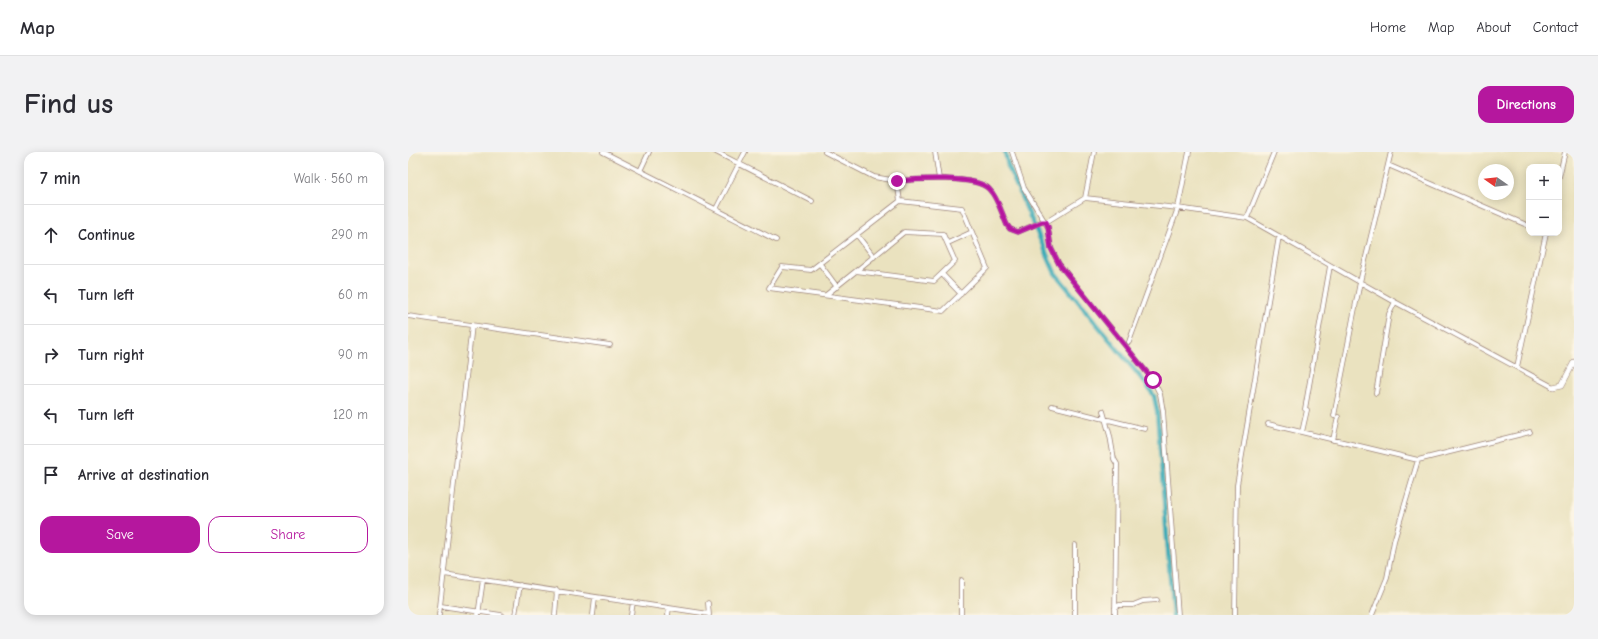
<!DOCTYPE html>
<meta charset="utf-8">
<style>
body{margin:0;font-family:"Comic Neue",sans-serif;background:#f2f2f3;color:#2b2b33}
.controls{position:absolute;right:12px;top:12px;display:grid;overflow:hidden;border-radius:8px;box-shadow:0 2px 10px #0003}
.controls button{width:36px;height:36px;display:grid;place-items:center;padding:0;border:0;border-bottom:1px solid #e1e1e2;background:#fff;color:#2b2b33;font:20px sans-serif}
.compass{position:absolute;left:1070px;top:12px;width:36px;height:36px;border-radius:50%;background:#fff;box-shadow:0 2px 10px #0003;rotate:284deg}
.stop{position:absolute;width:12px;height:12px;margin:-9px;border:3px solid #b5179e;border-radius:50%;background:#fff}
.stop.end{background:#b5179e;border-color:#fff;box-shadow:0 1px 4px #0008}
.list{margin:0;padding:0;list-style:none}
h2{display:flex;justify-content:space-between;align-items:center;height:52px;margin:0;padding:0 16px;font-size:17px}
h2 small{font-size:13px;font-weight:400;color:#7c7c81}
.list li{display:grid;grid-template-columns:26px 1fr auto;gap:12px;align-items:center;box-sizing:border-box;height:60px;padding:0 16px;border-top:1px solid #e1e1e2}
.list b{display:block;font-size:15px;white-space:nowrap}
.list em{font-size:13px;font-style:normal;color:#7c7c81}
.actions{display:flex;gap:8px;padding:12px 16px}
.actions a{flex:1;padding:9px 0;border:1px solid #b5179e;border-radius:12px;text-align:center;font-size:14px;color:#b5179e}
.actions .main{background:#b5179e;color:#fff}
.icon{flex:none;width:22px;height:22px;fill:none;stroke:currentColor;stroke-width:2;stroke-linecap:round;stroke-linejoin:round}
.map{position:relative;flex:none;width:1166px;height:463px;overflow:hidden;border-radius:12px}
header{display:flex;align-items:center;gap:24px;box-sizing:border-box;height:56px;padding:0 20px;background:#fff;border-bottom:1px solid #e1e1e2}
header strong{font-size:19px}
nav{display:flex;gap:22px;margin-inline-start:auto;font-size:14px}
.intro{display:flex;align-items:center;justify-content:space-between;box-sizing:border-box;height:96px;padding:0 24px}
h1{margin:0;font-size:28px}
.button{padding:10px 18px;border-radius:12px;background:#b5179e;color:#fff;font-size:14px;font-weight:700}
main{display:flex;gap:24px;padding:0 24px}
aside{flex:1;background:#fff;border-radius:12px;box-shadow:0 2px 10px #0003}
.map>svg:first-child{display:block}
</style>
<header>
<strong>Map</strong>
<nav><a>Home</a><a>Map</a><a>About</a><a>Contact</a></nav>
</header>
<div class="intro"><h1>Find us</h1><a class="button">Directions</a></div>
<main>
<aside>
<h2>7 min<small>Walk · 560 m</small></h2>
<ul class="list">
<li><svg class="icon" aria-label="ahead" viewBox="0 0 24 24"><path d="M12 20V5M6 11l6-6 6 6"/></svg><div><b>Continue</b></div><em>290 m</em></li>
<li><svg class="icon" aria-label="left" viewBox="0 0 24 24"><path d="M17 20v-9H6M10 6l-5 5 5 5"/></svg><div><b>Turn left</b></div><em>60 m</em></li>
<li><svg class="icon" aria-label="right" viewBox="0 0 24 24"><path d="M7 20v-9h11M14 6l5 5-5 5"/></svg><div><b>Turn right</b></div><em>90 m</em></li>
<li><svg class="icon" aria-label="left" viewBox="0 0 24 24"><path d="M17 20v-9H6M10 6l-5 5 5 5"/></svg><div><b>Turn left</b></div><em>120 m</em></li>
<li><svg class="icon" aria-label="arrive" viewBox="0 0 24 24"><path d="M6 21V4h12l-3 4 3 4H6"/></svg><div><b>Arrive at destination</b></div></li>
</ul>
<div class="actions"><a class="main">Save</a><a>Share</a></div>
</aside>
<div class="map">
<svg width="1166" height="463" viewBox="0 0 1166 463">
<rect width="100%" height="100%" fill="#fcf5e5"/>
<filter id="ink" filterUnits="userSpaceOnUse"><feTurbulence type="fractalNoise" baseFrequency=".025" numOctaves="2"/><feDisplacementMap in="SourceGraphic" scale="8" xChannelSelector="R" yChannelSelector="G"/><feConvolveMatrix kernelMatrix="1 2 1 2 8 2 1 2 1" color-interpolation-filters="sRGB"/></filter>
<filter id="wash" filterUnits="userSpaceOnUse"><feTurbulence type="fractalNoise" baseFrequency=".012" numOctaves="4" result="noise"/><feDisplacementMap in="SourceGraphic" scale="16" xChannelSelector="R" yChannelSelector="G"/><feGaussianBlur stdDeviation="0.9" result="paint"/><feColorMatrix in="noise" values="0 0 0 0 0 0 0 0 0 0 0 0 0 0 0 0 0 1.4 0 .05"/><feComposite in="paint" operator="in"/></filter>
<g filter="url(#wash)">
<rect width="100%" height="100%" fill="#eae2bf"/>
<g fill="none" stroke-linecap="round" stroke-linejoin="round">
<path stroke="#3babb7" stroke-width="4.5" d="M597 0 600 14 647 121 738 232 746 244 749 258 765 463"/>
</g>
</g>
<g filter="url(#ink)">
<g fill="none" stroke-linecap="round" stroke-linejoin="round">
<g stroke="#9a8075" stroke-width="5.5">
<path id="minor" d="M195 0 368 88
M308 0 404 49
M417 0 466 25 489 29 492 49
M527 0 531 27
M604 0 616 36 640 75 643 96 651 112 745 228 752 242 755 259 770 463
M980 13 1121 74
M232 19 241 0
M1151 25 1157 0
M489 29C508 27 568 23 581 37 590 46 594 62 599 73L602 77 610 80 633 70H638L677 46 770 56 839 66 987 150 1145 235
M677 46 686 0
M492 49 554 56 579 116 535 159 361 136 374 115 403 118Z
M308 57 337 0
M839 66 866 0
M449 83 466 105
M540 91 564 80
M412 112 429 135
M534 122 553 142
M418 143 448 119 526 129 547 109 535 82 496 80 448 119
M0 164 202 193
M721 190 770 56 781 0
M1109 215 1138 81
M968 241 981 162 987 150
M644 254 737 277
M897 257 922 114
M695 259 702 284 706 307 709 312 707 463
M926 264 952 130 983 0
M860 272 1010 308 1122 280
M894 280 899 258
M925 288 930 265
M36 422 301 462
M553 428V463
M300 451 301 463
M33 454 93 463
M707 456 711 453H725L735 449 749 448
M31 463 64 173
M70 463 75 428
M107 463 112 433
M147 463 149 438
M185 463 187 445
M223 463 225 450
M260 463 261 456
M667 463V393
M827 463 829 333 871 84
M964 463 979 426 986 389 1010 308"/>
</g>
<g stroke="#9a8075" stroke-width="6">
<path id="tertiary" d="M1145 235 1154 233 1166 210"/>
</g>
<use href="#minor" stroke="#fff" stroke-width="4"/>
<use href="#tertiary" stroke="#fff" stroke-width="5"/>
</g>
</g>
<g fill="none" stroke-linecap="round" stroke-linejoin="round" filter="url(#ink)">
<path stroke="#b5179e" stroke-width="5" d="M489 29C508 27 568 23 581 37 590 46 594 62 599 73L602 77 610 80 634 70H638L640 75 643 96 651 112 745 228"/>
</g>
</svg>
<div class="controls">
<button>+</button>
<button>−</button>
</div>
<svg class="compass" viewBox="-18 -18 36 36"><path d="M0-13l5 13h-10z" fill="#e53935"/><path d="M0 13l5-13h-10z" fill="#7c7c81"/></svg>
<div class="stop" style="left:745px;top:228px"></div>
<div class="stop end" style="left:489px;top:29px"></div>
</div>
</main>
